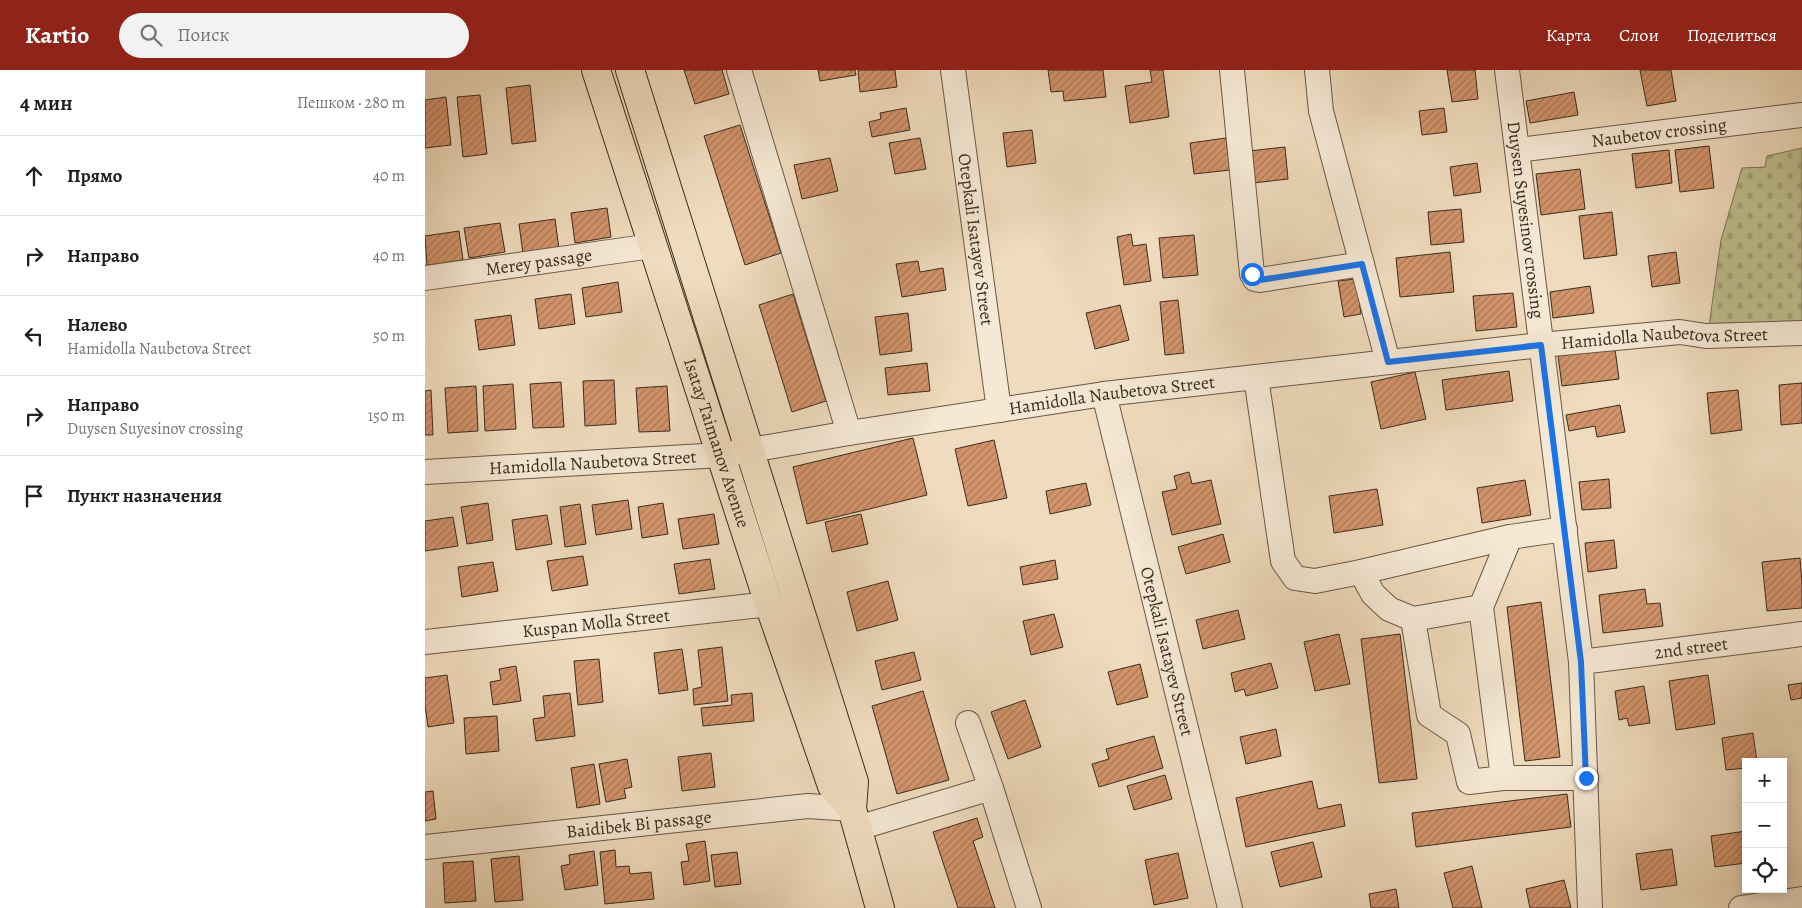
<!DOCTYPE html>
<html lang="ru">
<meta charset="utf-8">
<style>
body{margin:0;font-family:Alegreya,serif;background:#f2f2f2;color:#202124}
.controls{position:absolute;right:15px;bottom:15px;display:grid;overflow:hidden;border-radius:0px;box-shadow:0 2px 12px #0003}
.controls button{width:45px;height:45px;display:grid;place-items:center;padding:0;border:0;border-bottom:1px solid #e0e0e0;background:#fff;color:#202124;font:25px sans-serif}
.stop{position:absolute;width:15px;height:15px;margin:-11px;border:4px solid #1a73e8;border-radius:50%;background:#fff}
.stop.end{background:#1a73e8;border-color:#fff;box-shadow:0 1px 5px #0008}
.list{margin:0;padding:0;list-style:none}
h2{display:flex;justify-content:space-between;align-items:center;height:65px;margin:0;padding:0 20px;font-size:21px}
h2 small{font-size:16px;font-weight:400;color:#757577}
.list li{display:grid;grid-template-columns:32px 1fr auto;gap:15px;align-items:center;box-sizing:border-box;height:80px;padding:0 20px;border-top:1px solid #e0e0e0}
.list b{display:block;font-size:19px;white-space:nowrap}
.list p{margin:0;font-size:16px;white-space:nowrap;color:#757577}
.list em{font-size:16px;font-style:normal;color:#757577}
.icon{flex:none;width:28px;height:28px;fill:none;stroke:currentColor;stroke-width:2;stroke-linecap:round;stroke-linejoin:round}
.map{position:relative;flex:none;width:1377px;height:838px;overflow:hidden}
header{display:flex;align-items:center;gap:30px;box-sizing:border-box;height:70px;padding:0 25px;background:#8f2418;color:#fff}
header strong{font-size:24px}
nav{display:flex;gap:28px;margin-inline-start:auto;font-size:18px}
.search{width:350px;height:45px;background:#f2f2f2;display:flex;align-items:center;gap:12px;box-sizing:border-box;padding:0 18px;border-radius:28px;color:#757577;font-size:19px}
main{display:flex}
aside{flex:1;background:#fff}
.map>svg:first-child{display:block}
</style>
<header>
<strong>Kartio</strong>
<div class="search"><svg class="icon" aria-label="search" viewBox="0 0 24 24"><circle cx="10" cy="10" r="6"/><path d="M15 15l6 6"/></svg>Поиск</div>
<nav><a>Карта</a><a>Слои</a><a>Поделиться</a></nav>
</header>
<main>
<aside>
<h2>4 мин<small>Пешком · 280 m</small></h2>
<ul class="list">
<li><svg class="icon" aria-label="ahead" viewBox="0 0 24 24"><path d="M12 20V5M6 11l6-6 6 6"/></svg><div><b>Прямо</b></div><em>40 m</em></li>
<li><svg class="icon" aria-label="right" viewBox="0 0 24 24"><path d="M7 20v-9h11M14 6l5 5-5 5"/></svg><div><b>Направо</b></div><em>40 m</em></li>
<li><svg class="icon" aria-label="left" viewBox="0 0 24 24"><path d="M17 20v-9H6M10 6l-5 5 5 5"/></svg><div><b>Налево</b><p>Hamidolla Naubetova Street</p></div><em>50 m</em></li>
<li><svg class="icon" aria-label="right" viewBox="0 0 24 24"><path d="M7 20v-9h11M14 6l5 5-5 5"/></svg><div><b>Направо</b><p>Duysen Suyesinov crossing</p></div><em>150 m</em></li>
<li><svg class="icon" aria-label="arrive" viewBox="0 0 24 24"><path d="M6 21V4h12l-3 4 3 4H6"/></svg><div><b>Пункт назначения</b></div></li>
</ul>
</aside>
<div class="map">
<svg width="1377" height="838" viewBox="0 0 1377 838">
<defs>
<pattern id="cemetery-stones" width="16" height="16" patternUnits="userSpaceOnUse" patternTransform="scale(1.25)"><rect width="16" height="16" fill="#bebe8e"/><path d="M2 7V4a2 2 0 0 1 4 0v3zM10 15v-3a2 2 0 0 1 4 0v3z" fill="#a4a37a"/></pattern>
<pattern id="building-hatch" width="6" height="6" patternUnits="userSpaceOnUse" patternTransform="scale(1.25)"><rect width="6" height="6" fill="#d3946c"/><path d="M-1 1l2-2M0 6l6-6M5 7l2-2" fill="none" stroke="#ac7958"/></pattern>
</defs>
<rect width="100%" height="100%" fill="#efdbbd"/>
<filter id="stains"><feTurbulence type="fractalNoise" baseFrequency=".004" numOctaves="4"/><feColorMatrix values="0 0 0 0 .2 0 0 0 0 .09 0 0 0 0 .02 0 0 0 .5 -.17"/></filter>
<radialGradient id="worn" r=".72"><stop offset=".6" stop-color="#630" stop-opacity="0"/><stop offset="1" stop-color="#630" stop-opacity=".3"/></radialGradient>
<path fill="url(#cemetery-stones)" stroke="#7c7556" d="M1377 78V254L1284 256 1296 170 1317 98 1340 97 1342 86Z"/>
<path fill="url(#building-hatch)" stroke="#3b2c1e" d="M259 0H297L304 24 270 34Z
M393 0H430L431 5 395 11Z
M433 0H470L472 17 435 22Z
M623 0H678L681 27 639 31 638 21 626 22Z
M725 0H738L744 47 705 53 700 16 727 12Z
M1022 0H1050L1053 29 1027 32Z
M1215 0H1246L1251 31 1222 36Z
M105 15 111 71 87 74 81 18Z
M1149 22 1153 45 1105 53 1101 31Z
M55 25 62 84 38 87 32 27Z
M21 27 26 75 0 78V30Z
M481 38 485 60 447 67 444 52 456 49 455 43Z
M1019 38 1022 62 997 65 994 41Z
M315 55 356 183 320 195 279 66Z
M607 60 611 93 582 97 578 63Z
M495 68 501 99 470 104 464 73Z
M801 68 805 100 769 104 765 73Z
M1284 76 1289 118 1255 122 1250 80Z
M860 77 863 109 828 113 824 81Z
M1244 80 1247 113 1211 118 1207 84Z
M405 88 413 121 377 129 369 95Z
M1052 93 1056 122 1029 126 1025 97Z
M1155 99 1160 139 1116 145 1111 104Z
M182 138 186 167 150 173 146 143Z
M1036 139 1039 172 1006 175 1003 142Z
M1187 142 1192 185 1159 189 1154 146Z
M130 149 134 179 98 184 94 154Z
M75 153 80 182 44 188 39 158Z
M34 161 38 190 2 196 0 166Z
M706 164 708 176 721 174 726 211 699 215 692 167Z
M769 165 773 205 738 208 734 168Z
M1025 182 1029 222 975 227 971 188Z
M1251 182 1255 213 1227 217 1223 186Z
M493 191 495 202 518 198 521 220 477 227 471 194Z
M931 209 936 244 919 247 913 211Z
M193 212 197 242 161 247 157 218Z
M1165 216 1169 243 1128 248 1125 222Z
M1088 223 1092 257 1051 261 1048 226Z
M146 224 150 254 114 259 110 229Z
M368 224 401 331 367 342 334 235Z
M753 230 759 283 740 285 735 232Z
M695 235 704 270 670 279 661 243Z
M483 243 487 281 455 285 450 247Z
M86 245 90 275 54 280 50 250Z
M1190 279 1194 309 1137 316 1133 286Z
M502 293 505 321 463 325 460 298Z
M1084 301 1088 331 1021 340 1017 310Z
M990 302 1001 349 956 359 946 312Z
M189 310 191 354 160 356 158 311Z
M136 312 139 357 108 358 105 314Z
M1377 313V353L1356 355 1354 315Z
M88 314 91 359 60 361 58 316Z
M51 316 53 361 23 363 20 318Z
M242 316 245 361 214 362 211 318Z
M6 320 8 365H0V321Z
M1313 320 1317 360 1286 364 1282 323Z
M1195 335 1200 362 1172 367 1170 356 1144 361 1141 345Z
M488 368 502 425 382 454 368 397Z
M569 370 582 428 543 436 530 379Z
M764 402 767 414 786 410 796 454 747 465 737 422 752 419 749 406Z
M1184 409 1186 438 1157 440 1154 412Z
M1100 410 1106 445 1057 453 1052 418Z
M661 413 666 435 625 444 621 421Z
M952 419 958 455 909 463 904 426Z
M203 430 207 459 171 465 167 435Z
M63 433 68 470 42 474 36 437Z
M238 433 243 464 217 468 213 437Z
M155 434 161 474 140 477 135 437Z
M289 444 294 474 258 479 253 449Z
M436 444 443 474 407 482 400 452Z
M122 445 127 474 91 480 87 450Z
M28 447 33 476 0 481V451Z
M798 464 805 492 761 504 753 477Z
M1189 470 1192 498 1163 502 1160 473Z
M158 486 163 515 127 521 122 491Z
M1375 488 1377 512V538L1342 541 1337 492Z
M285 489 290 519 254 524 249 494Z
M630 490 633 509 598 515 595 497Z
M68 492 73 521 37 527 33 497Z
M463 511 473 550 432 561 422 522Z
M1220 519 1222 534 1235 533 1238 556 1178 563 1174 525Z
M1116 532 1135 687 1100 691 1082 537Z
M813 540 820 569 778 579 771 550Z
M629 544 638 577 606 585 598 551Z
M914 564 925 614 890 621 879 572Z
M975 564 992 709 954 713 936 569Z
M297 577 303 631 269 635 268 619 277 617 273 580Z
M257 579 263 620 234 624 229 583Z
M489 582 496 610 457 620 450 591Z
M174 589 178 632 153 635 149 591Z
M846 593 853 618 821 626 819 619 810 622 806 603Z
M715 594 723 627 692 635 683 602Z
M91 596 96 631 68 635 65 612 76 610 74 599Z
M22 605 29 653 3 657 0 635V608Z
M1283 605 1290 654 1251 660 1244 611Z
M1377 613V628L1366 630 1363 615Z
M1219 616 1225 653 1204 656 1202 648 1194 650 1190 621Z
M498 621 524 710 472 724 447 636Z
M145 623 150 666 111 671 108 649 120 647 118 626Z
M327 623 329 651 278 656 276 638 307 635 306 625Z
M600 630 616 677 583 689 566 642Z
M72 646 74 681 41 684 39 648Z
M851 659 856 686 821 694 815 667Z
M1328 663 1332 692H1321V698L1301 700 1297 668Z
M729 666 738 698 674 717 667 694 684 689 681 679Z
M286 683 290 717 257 721 253 687Z
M202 689 207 717 199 719 201 728 181 732 174 694Z
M169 694 175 734 152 738 146 698Z
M740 705 747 729 709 740 702 716Z
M887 711 893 739 916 734 920 756 821 777 811 728Z
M8 721 11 749 0 751V722Z
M1142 724 1146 757 991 777 987 743Z
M552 748 558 767 548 771 570 838H533L508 762Z
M1321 761V793L1290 797 1286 766Z
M280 771 285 811 259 815 256 792 264 791 261 774Z
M888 772 897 807 855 817 846 782Z
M1247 779 1252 815 1216 820 1211 784Z
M190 780 191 797 204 796 205 804 226 802 229 829 180 834 175 782Z
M169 781 173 815 140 820 136 796 145 794 144 785Z
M312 782 316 814 290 817 286 785Z
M753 783 763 828 729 835 720 790Z
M94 786 98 830 70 832 66 789Z
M48 791 51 831 20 833 18 793Z
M1047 796 1057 838H1028L1019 803Z
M1139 810 1146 838H1105L1101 819Z
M971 819 974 838H946L944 824Z"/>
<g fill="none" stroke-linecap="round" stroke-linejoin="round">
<g stroke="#685846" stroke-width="26">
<g id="minor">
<path d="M314 0 424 363"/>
<path id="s1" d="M528 0 574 340"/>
<path d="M807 0 827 204 830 209 835 210 937 194"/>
<path d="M892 0 896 41 963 292"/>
<path id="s2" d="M1082 0 1156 592 1165 838"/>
<path id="s3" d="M1093 80 1377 45"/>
<path id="s4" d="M0 208 227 176"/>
<path d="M831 307 858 491 870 508 890 511 936 502 1085 467 1140 459"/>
<path id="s5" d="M679 324 805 838"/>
<path id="s6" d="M0 402 297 385 424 363 679 324 1116 275 1255 262 1281 266 1377 263"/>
<path d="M936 502 948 524 964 539 988 549 1056 537 1085 467"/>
<path d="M988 549 1004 645 1033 664 1044 712 1078 708 1056 537"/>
<path id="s7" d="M0 572 344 534"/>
<path id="s8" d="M1156 592 1377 564"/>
<path d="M543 653 566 718 604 838"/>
<path d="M1078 708H1161"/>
<path d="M433 758 566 718"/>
<path id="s9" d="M0 777 383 736 427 739"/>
<path d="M1316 838 1377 829"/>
</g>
</g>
<g stroke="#3b2c1e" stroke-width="30">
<g id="major">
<path id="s10" d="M171 0 344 534 407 716 427 739"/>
<path d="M205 0 429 712 427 739 455 838"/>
</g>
</g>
<use href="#minor" stroke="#f5e8d4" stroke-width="24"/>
<use href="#major" stroke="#efdbbd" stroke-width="28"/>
</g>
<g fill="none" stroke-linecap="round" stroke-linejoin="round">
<path stroke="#1a73e8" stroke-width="6" d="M827 204 830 208 835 210 937 194 963 292 1116 275 1156 592 1161 708"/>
</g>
<g text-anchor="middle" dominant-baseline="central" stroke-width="4" stroke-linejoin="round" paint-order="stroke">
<g font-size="18" fill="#3b2c1e" stroke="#f5e8d4">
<text stroke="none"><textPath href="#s3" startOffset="142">Naubetov crossing</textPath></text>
<text stroke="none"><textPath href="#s2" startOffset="151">Duysen Suyesinov crossing</textPath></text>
<text stroke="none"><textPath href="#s1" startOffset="171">Otepkali Isatayev Street</textPath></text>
<text stroke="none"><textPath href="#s4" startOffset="115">Merey passage</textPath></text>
<text stroke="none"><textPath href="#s6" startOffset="1248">Hamidolla Naubetova Street</textPath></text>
<text stroke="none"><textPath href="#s6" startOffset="692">Hamidolla Naubetova Street</textPath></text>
<text stroke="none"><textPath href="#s10" startOffset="392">Isatay Taimanov Avenue</textPath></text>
<text stroke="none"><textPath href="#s6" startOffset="168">Hamidolla Naubetova Street</textPath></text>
<text stroke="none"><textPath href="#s7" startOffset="172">Kuspan Molla Street</textPath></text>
<text stroke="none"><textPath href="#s8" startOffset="111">2nd street</textPath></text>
<text stroke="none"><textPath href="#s5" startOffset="265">Otepkali Isatayev Street</textPath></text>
<text stroke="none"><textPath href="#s9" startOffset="215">Baidibek Bi passage</textPath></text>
</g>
</g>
<rect width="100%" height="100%" filter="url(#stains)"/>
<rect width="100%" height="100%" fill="url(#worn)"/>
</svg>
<div class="controls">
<button>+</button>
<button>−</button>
<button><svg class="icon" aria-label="locate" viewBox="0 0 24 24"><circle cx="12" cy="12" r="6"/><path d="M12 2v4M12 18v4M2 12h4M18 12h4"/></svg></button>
</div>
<div class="stop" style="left:827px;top:204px"></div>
<div class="stop end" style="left:1161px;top:708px"></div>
</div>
</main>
